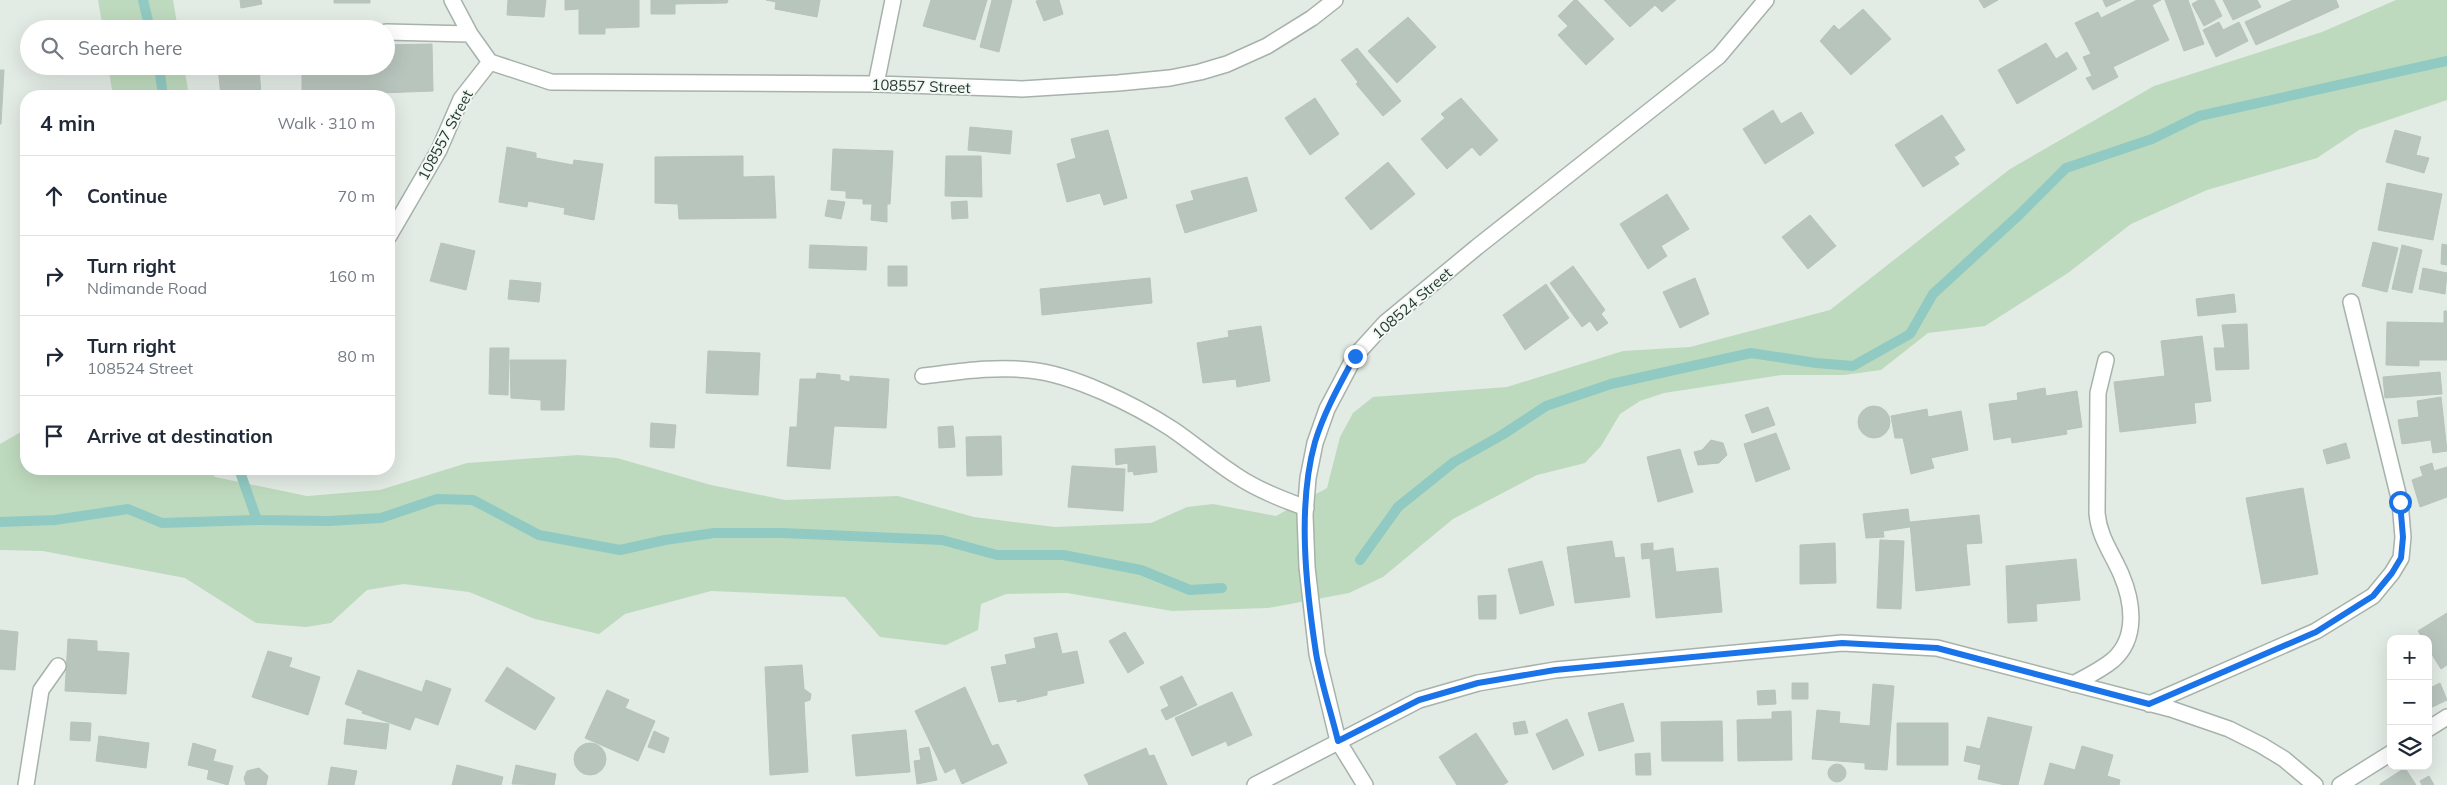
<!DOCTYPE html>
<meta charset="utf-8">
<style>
body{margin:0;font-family:Mulish,sans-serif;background:#f2f2f3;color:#1f2937}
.controls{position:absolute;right:15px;bottom:15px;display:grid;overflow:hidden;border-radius:10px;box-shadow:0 5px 20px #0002}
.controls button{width:45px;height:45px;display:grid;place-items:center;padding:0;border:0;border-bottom:1px solid #e0e1e3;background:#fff;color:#1f2937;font:25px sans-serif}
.stop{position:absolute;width:15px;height:15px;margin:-11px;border:4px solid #1a73e8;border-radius:50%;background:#fff}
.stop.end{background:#1a73e8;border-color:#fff;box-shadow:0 1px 5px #0008}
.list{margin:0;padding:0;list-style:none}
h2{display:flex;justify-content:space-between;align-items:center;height:65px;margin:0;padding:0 20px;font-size:21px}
h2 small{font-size:16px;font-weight:400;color:#747a83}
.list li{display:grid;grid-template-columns:32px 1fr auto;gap:15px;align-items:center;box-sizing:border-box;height:80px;padding:0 20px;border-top:1px solid #e0e1e3}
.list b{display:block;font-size:19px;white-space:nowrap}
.list p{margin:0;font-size:16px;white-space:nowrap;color:#747a83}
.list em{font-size:16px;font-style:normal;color:#747a83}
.icon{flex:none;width:28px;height:28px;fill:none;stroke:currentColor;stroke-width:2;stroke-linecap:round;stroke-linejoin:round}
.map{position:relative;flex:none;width:2447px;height:785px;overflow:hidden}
.search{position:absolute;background:#fff;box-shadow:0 5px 20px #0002;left:20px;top:20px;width:375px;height:55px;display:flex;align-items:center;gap:12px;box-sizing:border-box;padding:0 18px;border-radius:28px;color:#747a83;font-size:19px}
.panel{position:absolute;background:#fff;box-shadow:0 5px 20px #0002;left:20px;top:90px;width:375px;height:385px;border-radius:20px}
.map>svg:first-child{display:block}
</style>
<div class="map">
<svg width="2447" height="785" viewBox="0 0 2447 785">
<rect width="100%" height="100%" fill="#e3ebe5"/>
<path fill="#bedabe" d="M98 0H173L178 29H103Z
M2396 0H2447V100L2359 130 2317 158 2207 190 2131 224 2068 273 1985 326 1928 333 1881 370 1844 375H1782L1664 393 1640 401 1620 414 1601 446 1585 463 1537 475 1453 519 1383 577 1349 593 1268 608 1172 611 1067 593 1006 594 981 604 978 630 946 645 880 637 845 597 711 591 625 614 599 634 535 619 469 592 404 584 367 590 331 623 306 627 256 623 185 578 43 551 0 550V444L26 429V469H208L215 477 307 496 380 490 467 463 578 455 617 458 711 485 785 500 898 496 974 517 1055 527 1151 523 1187 507 1213 504 1276 516 1327 488 1340 437 1353 413 1373 397 1507 387 1623 351 1690 347 1830 310 2010 169 2154 86 2322 32Z
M108 66H184L189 96H113Z"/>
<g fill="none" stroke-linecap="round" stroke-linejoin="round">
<path stroke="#91cac2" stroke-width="10" d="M143 0 150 29
M159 66 163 96
M239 469 257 520
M0 522 55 520 128 509 162 523 257 520 328 521 381 518 437 499 473 500 539 535 620 550 665 540 714 533H782L942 540 997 555H1063L1141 570 1190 590 1222 588
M1360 560 1398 507 1454 462 1502 435 1546 406 1611 384 1751 353 1816 363 1853 366 1910 334 1933 294 2019 215 2066 168 2152 139 2199 116 2447 61"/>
</g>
<path fill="#b8c5bd" stroke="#b6c4ba" d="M240 0H261L262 4 241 8Z
M334 0H370V3H334Z
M508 0H546L544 17 507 15Z
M565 0H639V27L605 28V34H579V9L565 10Z
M651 0H728L727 3 675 4V14H651Z
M766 0H820L817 17 775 9 776 2Z
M931 0H987L975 40 923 26Z
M992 0H1012L999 52 980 47Z
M1041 0H1059L1063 14 1044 21 1036 1Z
M1574 0H1577L1614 39 1586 65 1558 35 1568 26 1558 16Z
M1604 0H1676L1662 12 1655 5 1630 27Z
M1979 0H1998L1984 8Z
M2103 0H2121L2106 7Z
M2137 0H2161L2152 5 2169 40 2113 67 2118 77 2093 90 2086 78 2092 76 2083 57 2091 54 2075 23 2098 12 2101 18Z
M2165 0H2188L2204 44 2184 51Z
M2199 0H2214L2222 16 2204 26 2192 4Z
M2223 0H2257L2261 7 2233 20Z
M2293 0H2336L2339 7 2256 45 2245 22Z
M1863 9 1891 39 1851 75 1820 41 1834 25 1839 30Z
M1408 17 1436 47 1397 83 1368 51Z
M2219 22 2223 30 2239 22 2248 41 2216 57 2203 30Z
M2046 43 2056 59 2067 52 2077 69 2017 104 1998 70Z
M432 44 433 91 379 93V96H302V66H386V45Z
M1357 48 1401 101 1383 116 1356 84 1358 82 1341 60Z
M259 66 261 96H221L218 67Z
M0 70H4L1 124H0Z
M1315 98 1339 134 1310 155 1285 118Z
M1461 98 1498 140 1480 156 1472 147 1447 169 1421 139 1445 118 1441 114Z
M1773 110 1781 124 1801 112 1814 133 1765 164 1743 129Z
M1942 115 1965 150 1954 157 1959 164 1923 187 1895 145Z
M970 127 1012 131 1010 154 968 150Z
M1108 130 1127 198 1104 205 1100 193 1067 202 1057 164 1076 158 1071 139Z
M2395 130 2421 137 2416 155 2429 158 2424 173 2386 162Z
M507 147 536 153V158L573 165 574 160 603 164 594 220 564 214 565 208 528 201 527 207 499 202Z
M833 149 893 151 890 204H863V199L846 198V191L831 190Z
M743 156V177L774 176 776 218 679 219 678 204 655 203V157Z
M946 156H981L982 197 945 196Z
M1388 162 1415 194 1371 230 1345 198Z
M1247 177 1257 211 1185 233 1176 205 1194 200 1191 191Z
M2387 183 2442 194 2433 240 2378 230Z
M1667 194 1689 229 1661 246 1667 256 1648 269 1620 224Z
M828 200 845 202 841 219 825 216Z
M967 201 968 218 952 219 951 202Z
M872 204H887V222L871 220Z
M1810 215 1836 246 1808 269 1782 237Z
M2373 242 2398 248 2387 292 2362 286Z
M441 243 475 251 466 290 430 281Z
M2442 244 2447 245V265L2441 264Z
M810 245 867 247 866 270 809 268Z
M2402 245 2422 250 2412 293 2392 289Z
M888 266H907V286H888Z
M1573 266 1605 310 1601 314 1608 323 1597 331 1590 321 1582 327 1550 283Z
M2423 268 2447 273 2445 294 2419 289Z
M1150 278 1152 303 1042 315 1040 289Z
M1695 278 1709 314 1680 328 1663 292Z
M510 280 541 283 539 302 508 299Z
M1546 284 1569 318 1525 350 1503 315Z
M2234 294 2236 312 2198 316 2196 299Z
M2444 311H2447V360H2419V366L2386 365 2387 322 2444 323Z
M2247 324 2249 369 2216 370 2214 348H2225L2222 325Z
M1261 326 1270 381 1237 387 1236 379 1203 383 1197 343 1229 337 1228 331Z
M2202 336 2211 401 2194 403 2196 423 2120 432 2114 382 2165 376 2161 341Z
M490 348H509L508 395 489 394Z
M708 351 760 353 758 395 706 393Z
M510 360H566L564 410H541V400L511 398Z
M2440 372 2442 394 2385 398 2383 377Z
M817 373 840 375V380L850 382V376L889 379 886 428 834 426 830 469 787 466 790 427H797L800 379H816Z
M2045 388 2046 396 2077 391 2082 427 2066 430 2067 434 2012 443 2011 437 1994 440 1989 404 2018 400 2017 393Z
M2441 397 2447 451 2433 453 2431 440 2402 444 2398 420 2419 417 2417 401Z
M1858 422a16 16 0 1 1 32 0a16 16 0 1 1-32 0Z
M1768 407 1775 425 1752 433 1745 415Z
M1927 409 1928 417 1961 411 1968 450 1931 458 1934 468 1911 474 1903 438H1895L1891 416Z
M651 423 676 425 674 448 650 447Z
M953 426 955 447 939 448 938 427Z
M1776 433 1790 469 1756 482 1744 444Z
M1001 436 1002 475 967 476 966 437Z
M1711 440 1723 443 1727 455 1719 463 1698 465 1694 452 1702 450Z
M2346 443 2350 458 2327 464 2323 450Z
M1155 446 1157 472 1134 475 1133 471 1128 472V463L1116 465 1115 449Z
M1680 449 1693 492 1658 502 1647 457Z
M2432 463 2434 471 2447 467V497L2420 507 2412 480 2423 476 2420 467Z
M1072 466 1125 469 1123 511 1068 507Z
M2303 488 2318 574 2262 584 2246 498Z
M1908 509 1910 527 1883 531 1884 537 1866 538 1863 514Z
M1979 515 1982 543 1966 544 1970 585 1916 591 1910 522Z
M1880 540 1904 541 1901 609 1877 608Z
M1612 541 1615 558 1624 557 1630 597 1575 603 1567 547Z
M1653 543V551L1673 548 1676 572 1718 568 1722 612 1656 618 1650 558 1642 559 1641 544Z
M1835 543 1836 583 1800 584V545Z
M2076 559 2080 600 2036 604 2037 621 2008 623 2006 566Z
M1542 561 1554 605 1520 614 1508 569Z
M1496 595V619H1479L1478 596Z
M2447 613V665L2441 669 2428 648V639H2423L2418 631Z
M0 630 18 632 15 670 0 669Z
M1125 632 1144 663 1128 673 1109 641Z
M1057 633 1062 654 1077 651 1084 683 1047 691V695L1017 702V699L999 702 991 667 1007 664 1005 655 1036 648 1034 638Z
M68 639 97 641V651L129 653 126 694 65 691Z
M268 651 292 658 289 667 320 677 308 715 252 697Z
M802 665 804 689 811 694 810 700 804 702 808 772 770 775 765 667Z
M507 667 555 698 535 730 485 701Z
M358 670 422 692 426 680 451 689 438 725 415 717 410 730 362 713 363 711 345 704Z
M1182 676 1197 705 1166 720 1161 710 1169 706 1160 687Z
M1792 683H1808V699H1792Z
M2440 683 2447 700 2428 709V689Z
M1873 684 1894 686 1887 770 1865 769V763L1812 759 1817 710 1840 712 1839 723 1870 726Z
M965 687 992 746 998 744 1007 763 962 784 955 768 945 773 915 711Z
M607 690 629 700 625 708 655 721 638 761 585 738Z
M1775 690 1776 704 1758 705 1757 691Z
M1232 692 1252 735 1228 746 1226 741 1192 756 1175 718Z
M1623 703 1634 741 1599 751 1588 713Z
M1791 711 1792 760 1738 761 1737 720 1772 719V712Z
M1988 717 2032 727 2018 785H2005L1978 779 1981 765 1964 761 1967 746 1980 749Z
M347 719 389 724 386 749 344 744Z
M1567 719 1584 755 1553 770 1536 734Z
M1525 721 1528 733 1515 735 1513 723Z
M1722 721 1723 761H1662L1661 722Z
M71 722 91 723 90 741 70 740Z
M1897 723H1948V765H1897Z
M906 730 910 772 856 776 852 735Z
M654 731 669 738 664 753 648 747Z
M1476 733 1508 782 1503 785H1457L1439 757Z
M99 736 149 743 146 768 96 761Z
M193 743 216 750 213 761 233 766 228 785 207 779 209 770 188 765Z
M574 759a16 16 0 1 1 32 0a16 16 0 1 1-32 0Z
M2082 746 2113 755 2107 776 2120 780 2119 785H2044L2050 763 2075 770Z
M929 747 937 780 917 784 914 761 921 760 919 749Z
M1146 748 1149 756 1154 755 1167 785H1089L1084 775Z
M1650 753 1651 775H1636L1635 754Z
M1828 773a9 9 0 1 1 18 0a9 9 0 1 1-18 0Z
M457 765 503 777 501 785H452Z
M516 765 556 774 554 785 512 784Z
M331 767 357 771 354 785H328Z
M259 768 268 776 266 785H246L244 778 247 771Z
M2405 768 2416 785H2380V784Z
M2429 776 2434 785H2422L2420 781Z"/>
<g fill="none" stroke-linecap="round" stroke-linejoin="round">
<g stroke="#a6b2aa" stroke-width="18">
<path id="minor" d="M452 0 470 34 490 62 551 82 876 84 1022 89 1118 83 1170 78 1200 72 1227 64 1267 46 1312 18 1335 0
M386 32 470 34
M876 84 893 0
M389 236 439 150 461 99 490 62
M923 376C958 372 993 366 1029 370 1073 374 1135 405 1172 429 1194 444 1215 462 1237 476 1258 490 1282 499 1306 508
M2073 684C2086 677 2101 670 2113 660 2138 638 2133 602 2121 574 2112 553 2099 537 2097 513L2098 393 2106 360
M2149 704 2316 631 2373 596 2392 573 2401 558 2403 537 2400 502 2351 302
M2428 729 2447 717
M26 785 41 690 58 666
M1255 785 1419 700 1478 683 1555 670 1842 643 1937 648 2171 709 2229 729 2261 745 2284 759 2315 785
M1365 785 1338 741 1317 654 1307 567 1305 515 1308 478 1315 443 1327 409 1355 356 1385 323 1477 247 1719 56 1766 0
M2340 785 2391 753"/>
</g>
<use href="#minor" stroke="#fff" stroke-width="15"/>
</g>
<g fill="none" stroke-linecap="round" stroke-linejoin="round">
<path stroke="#1a73e8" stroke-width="6" d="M1355 356C1340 384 1324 412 1315 442 1297 506 1306 588 1316 653 1321 683 1331 712 1338 741L1419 700 1478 683 1555 670 1842 643 1937 648 2149 704 2316 632 2373 596 2392 573 2401 558 2403 537 2400 502"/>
</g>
<g text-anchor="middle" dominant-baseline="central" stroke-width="4" stroke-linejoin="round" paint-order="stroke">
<g font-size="15" fill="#243a2e" stroke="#f3f8f4">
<text transform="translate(921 86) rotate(2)">108557 Street</text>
<text transform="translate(445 135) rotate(-62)">108557 Street</text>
<text transform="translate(1412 303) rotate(-41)">108524 Street</text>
</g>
</g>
</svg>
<div class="controls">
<button>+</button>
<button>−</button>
<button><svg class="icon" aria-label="layers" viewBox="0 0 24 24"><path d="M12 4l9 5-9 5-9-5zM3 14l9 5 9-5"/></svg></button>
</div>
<div class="stop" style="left:2400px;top:502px"></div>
<div class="stop end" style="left:1355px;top:356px"></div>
<div class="search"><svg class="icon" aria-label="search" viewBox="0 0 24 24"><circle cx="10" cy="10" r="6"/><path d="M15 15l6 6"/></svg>Search here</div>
<section class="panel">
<h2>4 min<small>Walk · 310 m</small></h2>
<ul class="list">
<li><svg class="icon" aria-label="ahead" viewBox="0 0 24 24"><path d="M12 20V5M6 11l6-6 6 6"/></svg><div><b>Continue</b></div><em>70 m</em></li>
<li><svg class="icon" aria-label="right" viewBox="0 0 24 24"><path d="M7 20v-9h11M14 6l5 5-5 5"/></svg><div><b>Turn right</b><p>Ndimande Road</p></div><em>160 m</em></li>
<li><svg class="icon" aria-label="right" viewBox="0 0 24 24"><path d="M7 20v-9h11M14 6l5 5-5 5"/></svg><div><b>Turn right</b><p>108524 Street</p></div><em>80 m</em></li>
<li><svg class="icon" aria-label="arrive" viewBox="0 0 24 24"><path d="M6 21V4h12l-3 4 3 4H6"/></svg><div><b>Arrive at destination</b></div></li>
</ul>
</section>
</div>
